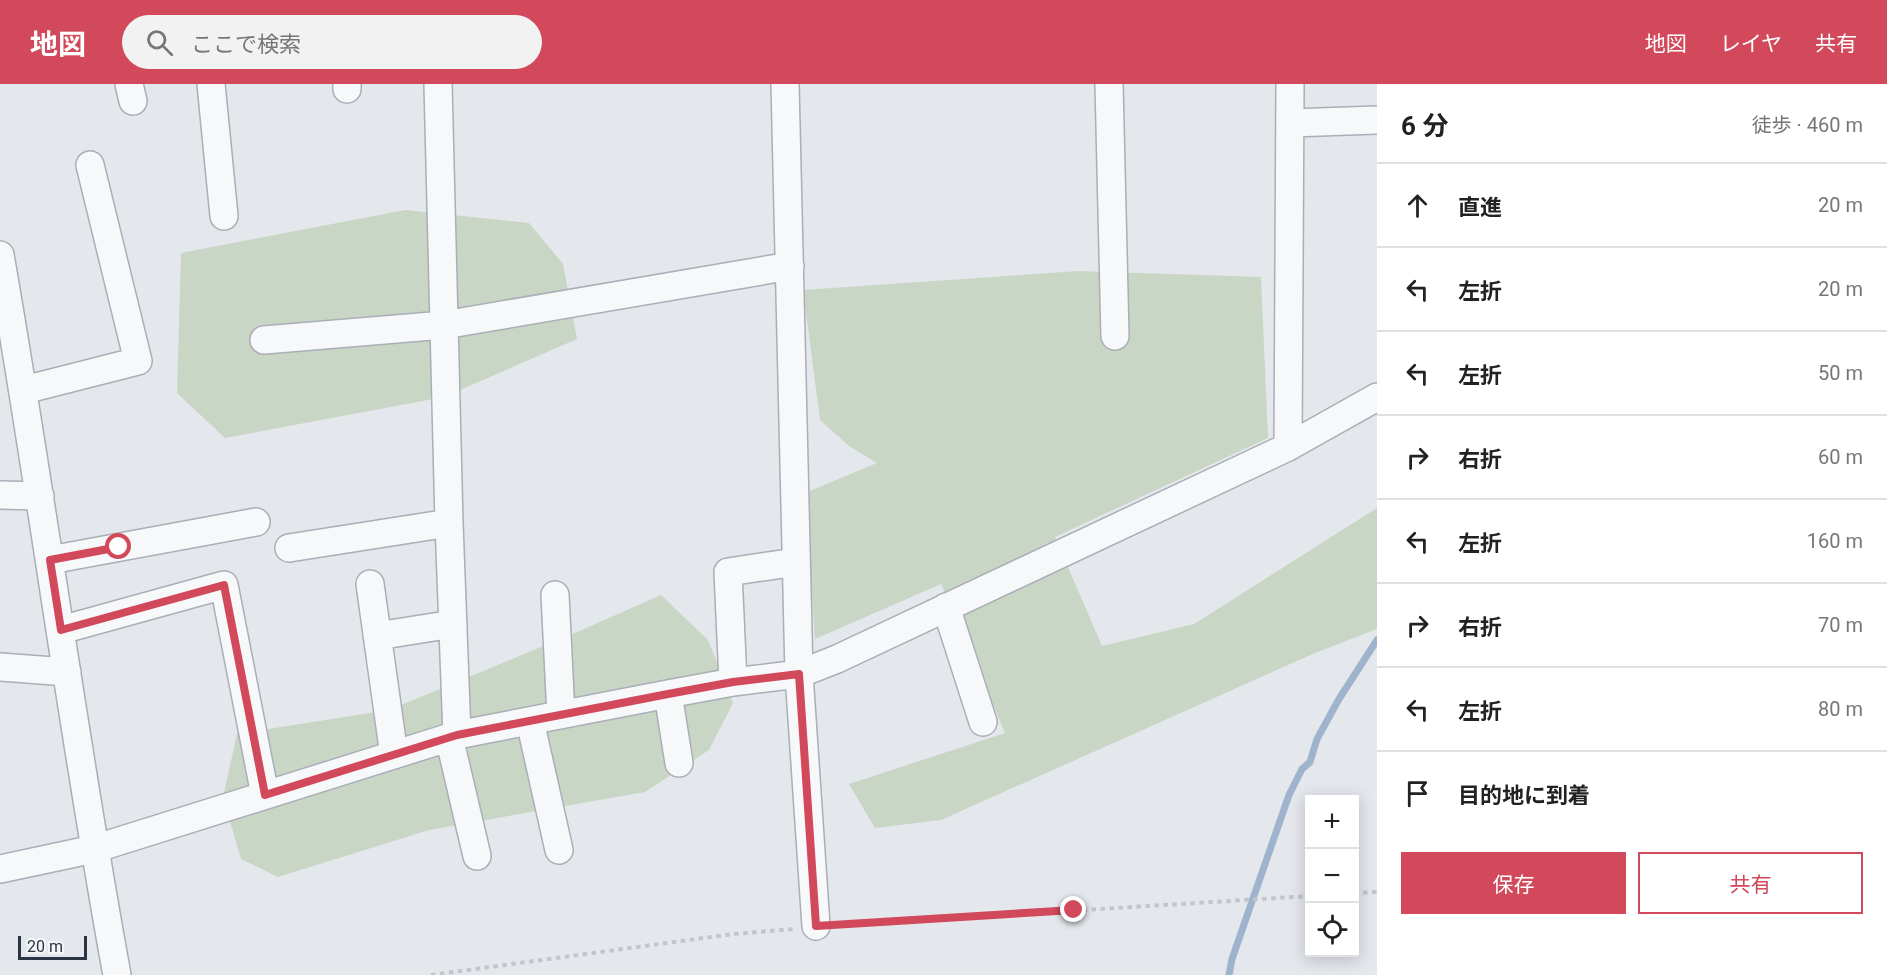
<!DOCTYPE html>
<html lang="ja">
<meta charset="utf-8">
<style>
body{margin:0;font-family:Roboto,"Noto Sans JP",sans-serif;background:#f2f2f2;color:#222}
.controls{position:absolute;right:18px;bottom:18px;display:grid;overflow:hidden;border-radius:0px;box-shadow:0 3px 15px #0003}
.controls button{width:54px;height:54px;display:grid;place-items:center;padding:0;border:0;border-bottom:2px solid #e0e0e0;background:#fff;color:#222;font:30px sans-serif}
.scale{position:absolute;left:18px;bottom:15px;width:69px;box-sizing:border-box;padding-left:6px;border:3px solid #2b3445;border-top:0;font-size:16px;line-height:21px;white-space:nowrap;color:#2b3445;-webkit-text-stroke:4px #f4f6f9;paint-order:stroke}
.stop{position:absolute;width:18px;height:18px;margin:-14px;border:4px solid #d1495b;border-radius:50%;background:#fff}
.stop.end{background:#d1495b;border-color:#fff;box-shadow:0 2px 6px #0008}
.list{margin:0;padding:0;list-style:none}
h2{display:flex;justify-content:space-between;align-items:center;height:78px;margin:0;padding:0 24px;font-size:26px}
h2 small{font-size:20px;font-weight:400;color:#767676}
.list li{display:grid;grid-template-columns:39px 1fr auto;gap:18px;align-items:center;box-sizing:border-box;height:84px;padding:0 24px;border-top:2px solid #e0e0e0}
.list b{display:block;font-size:22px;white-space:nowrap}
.list em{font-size:20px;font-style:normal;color:#767676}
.actions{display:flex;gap:12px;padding:18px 24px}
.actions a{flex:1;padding:14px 0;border:2px solid #d1495b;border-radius:0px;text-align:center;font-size:21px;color:#d1495b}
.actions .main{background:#d1495b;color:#fff}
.icon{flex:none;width:33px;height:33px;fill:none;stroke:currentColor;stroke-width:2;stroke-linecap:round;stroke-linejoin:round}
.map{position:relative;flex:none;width:1377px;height:891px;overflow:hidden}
header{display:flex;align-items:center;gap:36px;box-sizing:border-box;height:84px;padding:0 30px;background:#d1495b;color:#fff}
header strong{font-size:28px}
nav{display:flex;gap:33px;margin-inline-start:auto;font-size:21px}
.search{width:420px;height:54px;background:#f2f2f2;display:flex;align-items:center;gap:15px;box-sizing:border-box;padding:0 21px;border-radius:33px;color:#767676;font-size:22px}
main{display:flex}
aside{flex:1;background:#fff}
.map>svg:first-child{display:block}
</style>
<header>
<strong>地図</strong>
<div class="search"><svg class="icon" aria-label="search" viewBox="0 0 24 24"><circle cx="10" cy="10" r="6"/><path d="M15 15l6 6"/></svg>ここで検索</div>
<nav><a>地図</a><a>レイヤ</a><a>共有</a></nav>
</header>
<main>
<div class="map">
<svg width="1377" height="891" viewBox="0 0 1377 891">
<rect width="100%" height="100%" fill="#e4e7ec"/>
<path fill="#c9d6c5" d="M405 126 529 139 563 180 577 255 444 313 225 354 177 309 181 169Z
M1079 187 1261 193 1268 354 1055 453 1102 562 1194 540 1377 424V545L1315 569 941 736 875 744 849 700 1005 649 941 500 815 555 805 409 877 379 849 362 820 336 803 206Z
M661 511 708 556 733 619 709 666 645 708 429 746 278 793 241 775 223 713 237 650 389 626 568 552Z"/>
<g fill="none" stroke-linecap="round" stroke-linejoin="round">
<path stroke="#9fb4cc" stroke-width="7" d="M1229 891 1232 875 1289 711 1302 685 1310 678 1317 655 1339 615 1377 556"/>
<g stroke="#a9aeb7" stroke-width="30">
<path id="minor" d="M129 0 133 17
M211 0 224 132
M438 0 449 439 457 651
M785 0 799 590 816 842
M1109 0 1115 252
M347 5V0
M1291 39 1377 36
M0 171C42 411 73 652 117 891
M264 256 444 241 790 182
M24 306 138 277 90 81
M1288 363 1290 0
M0 411 40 412
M289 464 449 439
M50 476 256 438
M370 500 394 671
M555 511 561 631
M946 523 983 638
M61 546 224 501 265 711
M377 552 453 540
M0 583 67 588
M733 598 728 488 796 478
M668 610 679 679
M530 637 559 766
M449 653 477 772
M0 785 94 765 457 651 668 610 733 598 799 590 837 575 1288 363 1377 313"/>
</g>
<path stroke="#c2c5cb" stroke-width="4" stroke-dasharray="4.5 4.5" stroke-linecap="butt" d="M1354 809 1377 808
M840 841 1310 812
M431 891 733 850 794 845"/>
<use href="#minor" stroke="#f7f8fa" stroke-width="27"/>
</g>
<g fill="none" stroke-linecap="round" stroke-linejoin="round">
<path stroke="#d1495b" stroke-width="8" d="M119 463 50 476 61 546 224 501 265 711 457 651 668 610 733 598 799 590 816 842 1074 826"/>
</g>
</svg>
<div class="controls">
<button>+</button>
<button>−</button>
<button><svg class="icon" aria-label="locate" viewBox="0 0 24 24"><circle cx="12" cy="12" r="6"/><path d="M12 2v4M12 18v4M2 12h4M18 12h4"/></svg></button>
</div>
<div class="scale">20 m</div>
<div class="stop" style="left:119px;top:463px"></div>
<div class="stop end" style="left:1074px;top:826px"></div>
</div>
<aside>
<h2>6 分<small>徒歩 · 460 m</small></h2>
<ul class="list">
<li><svg class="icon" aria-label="ahead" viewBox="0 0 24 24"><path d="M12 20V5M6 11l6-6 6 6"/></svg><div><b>直進</b></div><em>20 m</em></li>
<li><svg class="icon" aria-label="left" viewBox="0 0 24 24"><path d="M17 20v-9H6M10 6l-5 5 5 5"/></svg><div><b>左折</b></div><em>20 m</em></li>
<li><svg class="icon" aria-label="left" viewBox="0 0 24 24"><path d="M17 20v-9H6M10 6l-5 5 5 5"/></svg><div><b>左折</b></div><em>50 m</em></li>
<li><svg class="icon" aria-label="right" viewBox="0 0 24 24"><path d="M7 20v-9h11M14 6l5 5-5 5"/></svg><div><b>右折</b></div><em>60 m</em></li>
<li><svg class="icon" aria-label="left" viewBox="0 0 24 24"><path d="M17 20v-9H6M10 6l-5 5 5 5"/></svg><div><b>左折</b></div><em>160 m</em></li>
<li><svg class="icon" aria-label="right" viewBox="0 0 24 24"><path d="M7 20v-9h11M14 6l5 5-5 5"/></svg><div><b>右折</b></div><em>70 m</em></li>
<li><svg class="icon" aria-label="left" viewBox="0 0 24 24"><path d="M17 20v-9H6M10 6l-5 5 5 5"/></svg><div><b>左折</b></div><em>80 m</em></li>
<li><svg class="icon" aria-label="arrive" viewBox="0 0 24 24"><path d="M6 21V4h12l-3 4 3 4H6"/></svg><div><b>目的地に到着</b></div></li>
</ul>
<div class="actions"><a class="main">保存</a><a>共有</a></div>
</aside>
</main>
